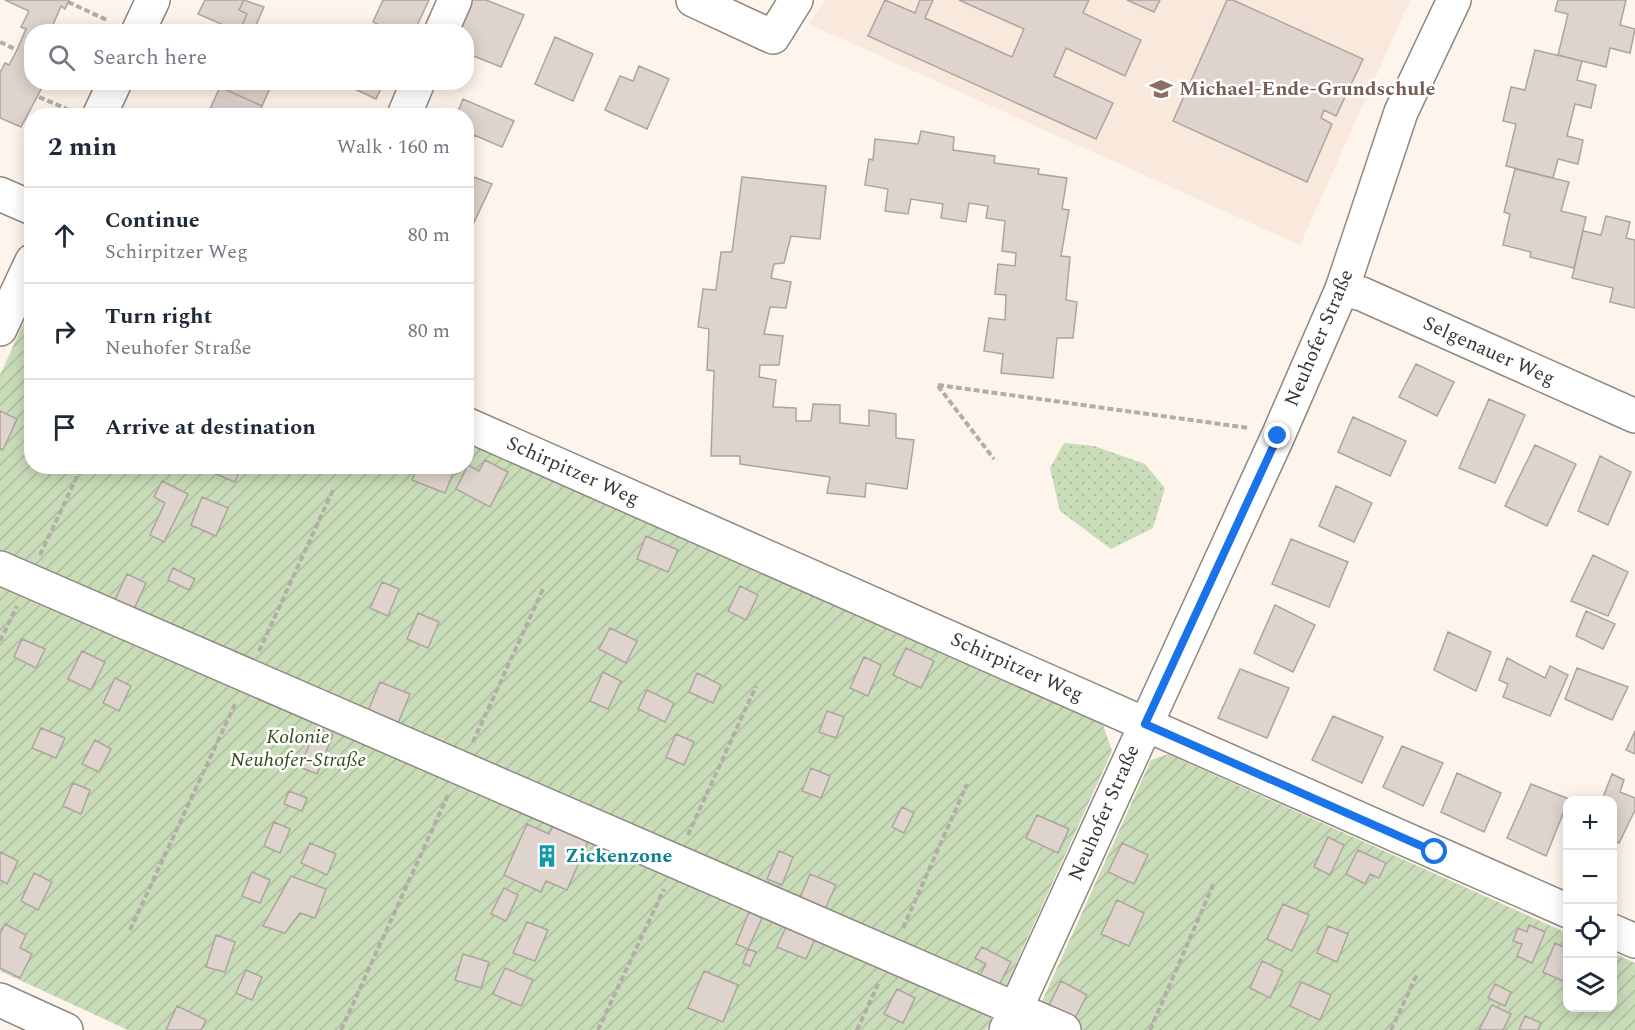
<!DOCTYPE html>
<meta charset="utf-8">
<style>
body{margin:0;font-family:Spectral,serif;background:#f2f2f3;color:#1f2937}
.controls{position:absolute;right:18px;bottom:18px;display:grid;overflow:hidden;border-radius:12px;box-shadow:0 3px 15px #0003}
.controls button{width:54px;height:54px;display:grid;place-items:center;padding:0;border:0;border-bottom:2px solid #e0e1e3;background:#fff;color:#1f2937;font:30px sans-serif}
.stop{position:absolute;width:18px;height:18px;margin:-14px;border:4px solid #1a73e8;border-radius:50%;background:#fff}
.stop.end{background:#1a73e8;border-color:#fff;box-shadow:0 2px 6px #0008}
.list{margin:0;padding:0;list-style:none}
h2{display:flex;justify-content:space-between;align-items:center;height:78px;margin:0;padding:0 24px;font-size:26px}
h2 small{font-size:20px;font-weight:400;color:#747a83}
.list li{display:grid;grid-template-columns:39px 1fr auto;gap:18px;align-items:center;box-sizing:border-box;height:96px;padding:0 24px;border-top:2px solid #e0e1e3}
.list b{display:block;font-size:22px;white-space:nowrap}
.list p{margin:0;font-size:20px;white-space:nowrap;color:#747a83}
.list em{font-size:20px;font-style:normal;color:#747a83}
.icon{flex:none;width:33px;height:33px;fill:none;stroke:currentColor;stroke-width:2;stroke-linecap:round;stroke-linejoin:round}
.map{position:relative;flex:none;width:1635px;height:1030px;overflow:hidden}
.search{position:absolute;background:#fff;box-shadow:0 3px 15px #0003;left:24px;top:24px;width:450px;height:66px;display:flex;align-items:center;gap:15px;box-sizing:border-box;padding:0 21px;border-radius:24px;color:#747a83;font-size:22px}
.panel{position:absolute;background:#fff;box-shadow:0 3px 15px #0003;left:24px;top:108px;width:450px;height:366px;border-radius:24px}
.map>svg:first-child{display:block}
</style>
<div class="map">
<svg width="1635" height="1030" viewBox="0 0 1635 1030">
<defs>
<pattern id="grass-dots" width="8" height="8" patternUnits="userSpaceOnUse" patternTransform="scale(1.5)"><rect width="8" height="8" fill="#c9dcb8"/><path d="M2 2h.1M6 6h.1" fill="none" stroke="#aebd9f" stroke-width="1.8" stroke-linecap="round"/></pattern>
<pattern id="garden-furrows" width="10" height="10" patternUnits="userSpaceOnUse" patternTransform="scale(1.5)"><rect width="10" height="10" fill="#c9dcb8"/><path d="M-1 1l2-2M0 10L10 0M9 11l2-2" fill="none" stroke="#aebd9f"/></pattern>
</defs>
<rect width="100%" height="100%" fill="#fdf4ec"/>
<path fill="#f9e9dc" d="M825 0H1410L1300 245 809 24Z"/>
<path fill="url(#grass-dots)" d="M1064 443 1094 446 1145 464 1165 488 1153 528 1111 549 1060 511 1050 468Z"/>
<path fill="url(#garden-furrows)" d="M31 307 32 466H466L467 443 1103 725 1112 751 986 1030H128L0 971V375Z
M1168 754 1567 933 1568 1008H1612L1613 953 1635 963V1030H1029L1151 760Z"/>
<path fill="#ded3cd" stroke="#aea49f" stroke-width="1.5" d="M5 0H69L65 9 61 6 50 32H32V82H45L21 127 0 118V73L5 63 9 65 17 50 26 29 21 27 29 11Z
M205 0H244L239 10 247 14 239 32 198 14Z
M244 0 264 7 253 32H239L247 14 239 10Z
M383 0H429L414 32H393L373 22Z
M471 0H486L524 15 501 67 466 53V32H459Z
M885 0 915 13 920 0H933L925 18 1012 57 1024 29 959 0H1089L1083 13 1141 40 1125 76 1066 48 1054 76 1113 103 1096 139 868 36Z
M1127 0H1160L1154 12Z
M1227 0H1233L1363 59 1336 116 1324 110 1321 118 1332 124 1307 182 1173 121Z
M1558 0H1626L1620 25 1635 29 1630 53 1610 48 1606 67 1558 55 1568 14 1555 11Z
M555 37 593 54 573 101 535 84Z
M1535 50 1582 61 1577 80 1596 85 1591 108 1575 104 1567 136 1583 140 1578 164 1558 159 1553 178 1506 166 1516 124 1503 121 1511 87 1525 90Z
M639 66 669 79 647 129 605 110 620 76 633 81Z
M222 82H269L272 84 262 106 220 87Z
M301 82H311L308 89Z
M340 82H384L376 99Z
M220 87 262 106 258 116H225L210 109Z
M463 99 514 121 502 147 474 135 472 140 466 138V116H456Z
M921 131 954 137 953 150 995 156 994 163 1039 169 1038 174 1067 178 1062 209 1069 210 1061 256 1070 257 1066 300 1077 302 1073 338H1057L1053 378 1001 373 1003 354 984 351 989 318 1005 320 1006 295 995 294 998 264 1015 266 1016 253 1002 251 1005 221 986 218 988 206 969 203 966 222 941 218 943 204 911 199 908 214 885 211 888 189 865 185 869 159 873 160 875 139 918 144Z
M1515 169 1569 182 1561 211 1586 217 1574 268 1530 257 1531 252 1503 245 1510 214 1504 212Z
M466 174 492 184 471 229 466 227Z
M742 177 826 186 820 239 791 236 784 263 774 264 771 278 791 282 786 308 770 307 764 334 783 336 779 365H760L759 377 776 380 773 407 796 408V421H811L813 404 840 405V423L869 426V410L896 414V438L914 440 907 489 866 483 865 497 827 493 830 477 740 464V456H711L714 371 707 370 709 329 698 327 703 289 716 290 721 252H732Z
M1606 216 1630 222 1626 238 1635 240V308L1610 302 1613 288 1572 278 1583 231 1601 235Z
M1416 364 1454 382 1437 416 1399 397Z
M1489 399 1525 415 1495 483 1459 468Z
M0 411 17 419 3 450 0 448Z
M1353 417 1406 441 1390 476 1338 452Z
M1535 445 1576 464 1547 526 1505 506Z
M1600 456 1631 472 1608 525 1578 511Z
M485 460 508 472 490 507 456 489 468 465 479 471Z
M220 466H241L235 482 216 474Z
M418 466H456L445 493 412 480Z
M162 481 188 494 164 542 150 535 165 503 154 497Z
M1336 486 1372 503 1354 542 1319 526Z
M202 497 228 508 216 536 191 525Z
M646 536 678 550 668 572 637 559Z
M1291 539 1348 562 1329 607 1272 584Z
M1593 555 1628 572 1608 616 1571 601Z
M173 568 195 579 189 590 168 580Z
M127 574 146 583 134 609 115 600Z
M382 582 399 589 388 616 370 608Z
M740 586 758 595 746 620 728 611Z
M1275 605 1315 625 1293 672 1254 653Z
M1586 611 1615 624 1603 649 1576 636Z
M418 613 439 622 428 648 407 639Z
M610 628 637 641 626 663 599 649Z
M1448 632 1491 652 1476 691 1434 670Z
M22 639 45 649 36 668 14 657Z
M906 648 934 661 921 688 893 675Z
M82 651 105 662 91 690 68 679Z
M864 657 881 665 868 696 850 688Z
M1507 658 1545 678 1550 666 1568 675 1550 716 1503 697 1508 684 1499 680Z
M1577 668 1628 687 1612 720 1565 699Z
M1240 669 1289 688 1267 738 1218 718Z
M603 672 621 681 608 709 590 701Z
M697 673 721 685 713 703 689 692Z
M115 678 131 686 119 711 103 703Z
M380 682 410 694 398 723 368 711Z
M647 690 674 703 665 722 638 709Z
M827 711 844 717 836 738 819 732Z
M1333 716 1383 737 1362 783 1312 760Z
M41 728 65 738 56 758 32 748Z
M316 728 333 735 317 774 300 767Z
M1635 731V754L1626 750Z
M676 734 694 742 684 765 666 757Z
M95 740 111 749 99 772 82 764Z
M1402 746 1443 763 1423 806 1383 787Z
M811 768 830 776 821 798 802 791Z
M1457 773 1501 793 1484 832 1441 812Z
M1612 774 1624 780 1620 792 1635 798V810L1619 843 1612 840V800H1602Z
M73 783 90 790 81 814 63 806Z
M1531 784 1569 799 1546 856 1507 838Z
M289 791 307 798 302 811 284 804Z
M902 807 914 813 904 833 892 827Z
M1037 815 1069 829 1058 853 1026 838Z
M274 822 290 829 280 853 264 846Z
M555 822 590 837 567 890 546 881 541 892 504 875 527 824 549 834Z
M1328 837 1344 845 1330 875 1314 867Z
M310 843 336 854 327 875 301 863Z
M1122 843 1148 855 1134 884 1108 872Z
M1358 850 1386 863 1379 878 1370 874 1365 884 1346 874Z
M779 851 793 857 782 885 767 879Z
M0 852 18 861 7 884 0 880Z
M252 872 270 880 260 903 242 896Z
M34 873 52 882 38 910 21 901Z
M810 874 836 885 825 909 800 898Z
M291 876 326 889 315 918 300 913 285 933 263 926Z
M504 888 518 895 506 921 491 914Z
M1117 900 1144 913 1129 946 1101 934Z
M1283 904 1309 915 1292 951 1267 939Z
M749 912 762 918 748 949 736 944Z
M527 922 548 930 535 961 513 953Z
M5 924 26 935 20 948 32 954 20 978 0 968V934Z
M1529 925 1545 932 1532 963 1517 956 1522 944 1513 941 1518 928 1527 932Z
M1328 926 1348 934 1337 962 1317 953Z
M786 927 815 939 806 959 777 947Z
M216 935 235 942 225 972 206 967Z
M1555 943 1568 949V970L1563 981 1543 972Z
M982 947 1011 962 999 985 980 975 986 964 975 958Z
M748 949 756 952 750 966 743 963Z
M463 954 489 962 481 988 455 980Z
M1262 961 1283 971 1270 998 1250 988Z
M505 968 533 980 521 1006 493 994Z
M246 970 262 977 252 1000 236 993Z
M704 971 738 985 723 1022 688 1008Z
M1061 981 1087 995 1074 1020 1048 1007Z
M1301 982 1331 995 1320 1020 1290 1006Z
M1495 984 1511 992 1505 1006 1488 998Z
M897 989 915 998 903 1023 884 1014Z
M1492 1005 1511 1014 1503 1030H1479Z
M177 1006 206 1020 201 1030H166Z
M1525 1016 1541 1023 1538 1030H1519Z"/>
<g fill="none" stroke-linecap="round" stroke-linejoin="round">
<g stroke="#908781" stroke-width="36">
<path id="minor" d="M693 0 773 37 796 0
M138 32 153 0
M441 32 455 0
M405 113 418 82
M99 116 115 82
M0 194 32 208
M1342 289 1362 294 1635 416
M0 329 32 261
M466 424 1568 911
M0 568 1064 1030
M1612 931 1635 941
M0 1000 66 1030
M1006 1030 1278 436 1342 289 1401 112 1454 0"/>
</g>
<path stroke="#b4ada7" stroke-width="4" stroke-dasharray="6 3" stroke-linecap="butt" d="M68 2 107 20
M0 42 17 50
M39 97 67 109
M938 385 1249 428
M938 386 994 459
M40 555 82 466
M0 641 17 606
M259 651 334 488
M473 742 544 587
M688 835 756 686
M903 928 967 784
M130 930 236 702
M341 1030 448 795
M598 1030 664 889
M857 1030 879 982
M1150 1030 1214 883
M1391 1030 1417 974"/>
<use href="#minor" stroke="#fff" stroke-width="33"/>
</g>
<g fill="none" stroke-linecap="round" stroke-linejoin="round">
<path stroke="#1a73e8" stroke-width="8" d="M1278 436 1145 724 1435 852"/>
</g>
<defs>
<g id="school-bare" transform="scale(1.8)"><path d="M0-5L7-2L0 1L-7-2ZM-4 1L0 2.5L4 1V4Q0 6-4 4Z" fill="#8d6e63" stroke="#fff" stroke-width="2.5" paint-order="stroke"/></g>
<g id="building-bare" transform="scale(1.8)"><path d="M-4-6H4V6H1V3H-1V6H-4ZM-2.5-4.3h1.7v1.8h-1.7ZM.8-4.3h1.7v1.8H.8ZM-2.5-1h1.7V.8h-1.7ZM.8-1h1.7V.8H.8Z" fill="#0f9aa8" stroke="#fff" stroke-width="2.5" paint-order="stroke"/></g>
</defs>
<g fill-rule="evenodd">
<use href="#school-bare" x="1161" y="89"/>
<use href="#building-bare" x="547" y="856"/>
</g>
<g text-anchor="middle" dominant-baseline="central" stroke-width="5" stroke-linejoin="round" paint-order="stroke">
<g font-size="20" font-weight="bold" fill="#785e54" stroke="#fff" text-anchor="start">
<text x="1179" y="89">Michael-Ende-Grundschule</text>
</g>
<g font-size="20" fill="#3b3734" stroke="#fff">
<text transform="translate(1319 338) rotate(-67)">Neuhofer Straße</text>
<text transform="translate(1489 351) rotate(24)">Selgenauer Weg</text>
<text transform="translate(573 471) rotate(24)">Schirpitzer Weg</text>
<text transform="translate(1017 667) rotate(24)">Schirpitzer Weg</text>
<text transform="translate(1104 813) rotate(-66)">Neuhofer Straße</text>
</g>
<g font-size="20" font-style="italic" fill="#344c15" stroke="#fff">
<text x="298" y="737">Kolonie<tspan x="298" dy="23">Neuhofer-Straße</tspan></text>
</g>
<g font-size="20" font-weight="bold" fill="#0d838f" stroke="#fff" text-anchor="start">
<text x="565" y="856">Zickenzone</text>
</g>
</g>
</svg>
<div class="controls">
<button>+</button>
<button>−</button>
<button><svg class="icon" aria-label="locate" viewBox="0 0 24 24"><circle cx="12" cy="12" r="6"/><path d="M12 2v4M12 18v4M2 12h4M18 12h4"/></svg></button>
<button><svg class="icon" aria-label="layers" viewBox="0 0 24 24"><path d="M12 4l9 5-9 5-9-5zM3 14l9 5 9-5"/></svg></button>
</div>
<div class="stop" style="left:1435px;top:852px"></div>
<div class="stop end" style="left:1278px;top:436px"></div>
<div class="search"><svg class="icon" aria-label="search" viewBox="0 0 24 24"><circle cx="10" cy="10" r="6"/><path d="M15 15l6 6"/></svg>Search here</div>
<section class="panel">
<h2>2 min<small>Walk · 160 m</small></h2>
<ul class="list">
<li><svg class="icon" aria-label="ahead" viewBox="0 0 24 24"><path d="M12 20V5M6 11l6-6 6 6"/></svg><div><b>Continue</b><p>Schirpitzer Weg</p></div><em>80 m</em></li>
<li><svg class="icon" aria-label="right" viewBox="0 0 24 24"><path d="M7 20v-9h11M14 6l5 5-5 5"/></svg><div><b>Turn right</b><p>Neuhofer Straße</p></div><em>80 m</em></li>
<li><svg class="icon" aria-label="arrive" viewBox="0 0 24 24"><path d="M6 21V4h12l-3 4 3 4H6"/></svg><div><b>Arrive at destination</b></div></li>
</ul>
</section>
</div>
